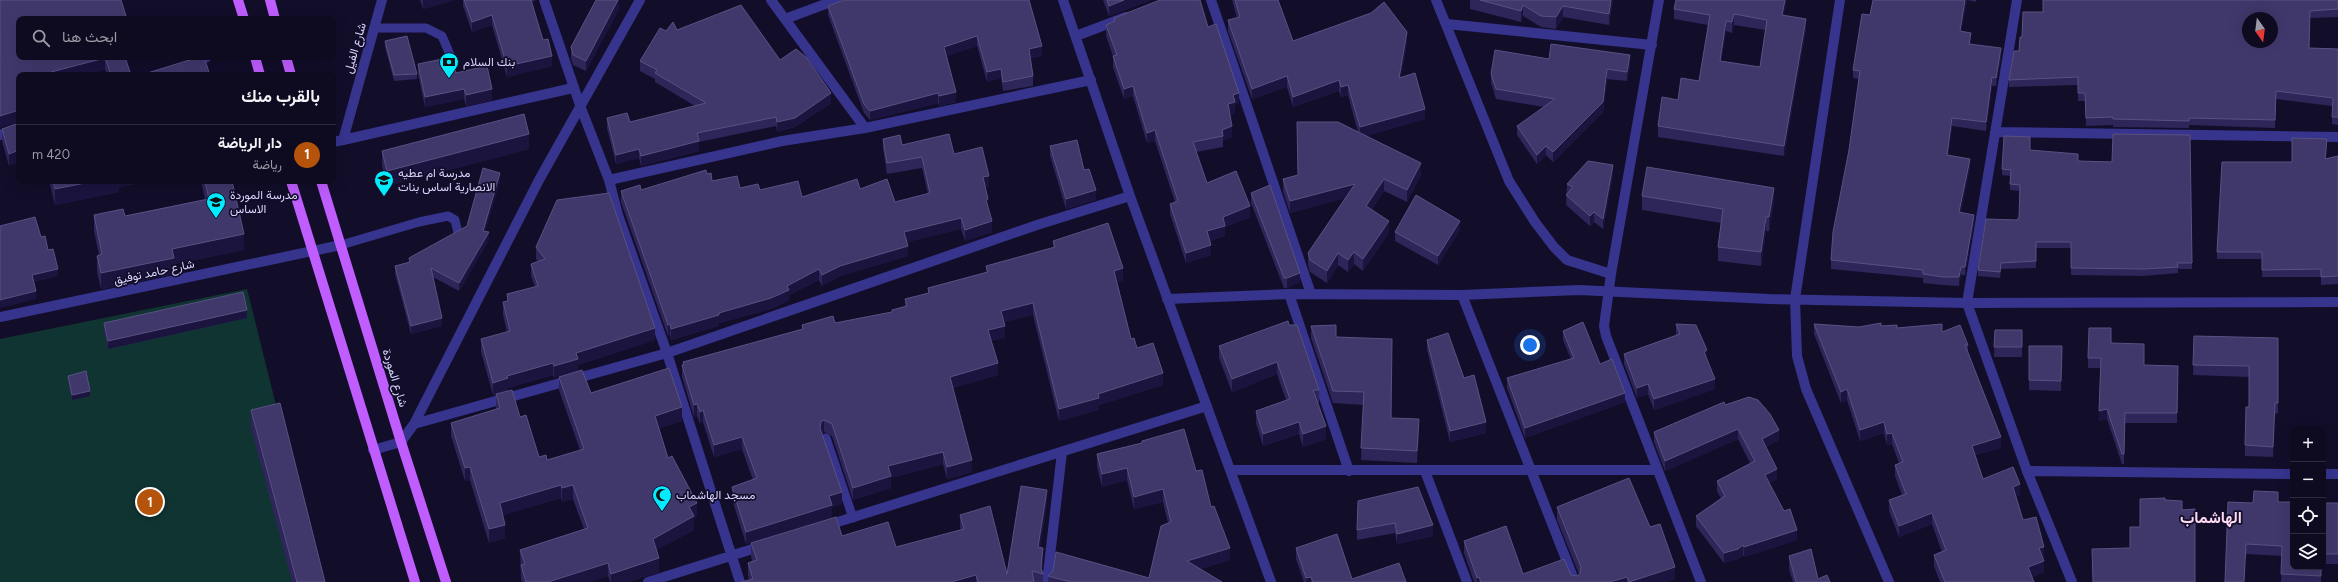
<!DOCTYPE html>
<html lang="ar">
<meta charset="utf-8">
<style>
body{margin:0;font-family:Figtree,Vazirmatn,sans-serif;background:#1c182d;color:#f1f3f6;direction:rtl}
.controls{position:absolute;right:12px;bottom:12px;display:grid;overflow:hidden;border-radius:8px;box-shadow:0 4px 16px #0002}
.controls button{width:36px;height:36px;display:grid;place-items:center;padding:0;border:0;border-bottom:1px solid #2e2b3e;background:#0e0a20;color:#f1f3f6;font:20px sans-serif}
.compass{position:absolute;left:2242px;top:12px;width:36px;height:36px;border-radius:50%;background:#0e0a20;box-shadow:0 4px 16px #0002;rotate:166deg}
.you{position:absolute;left:1530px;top:345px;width:14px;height:14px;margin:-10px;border:3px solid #fff;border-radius:50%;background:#1a73e8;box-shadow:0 0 0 6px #1a73e833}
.badge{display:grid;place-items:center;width:26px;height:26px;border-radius:50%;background:#b45309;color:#fff;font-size:13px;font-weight:700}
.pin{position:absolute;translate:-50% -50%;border:2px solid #fff;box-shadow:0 1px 4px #0006}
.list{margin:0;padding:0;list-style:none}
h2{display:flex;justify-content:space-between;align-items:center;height:52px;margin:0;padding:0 16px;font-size:17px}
h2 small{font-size:13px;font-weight:400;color:#9b9aa5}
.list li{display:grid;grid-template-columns:26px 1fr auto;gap:12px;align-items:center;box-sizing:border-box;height:60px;padding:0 16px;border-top:1px solid #2e2b3e}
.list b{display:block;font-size:15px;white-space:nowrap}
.list p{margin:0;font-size:13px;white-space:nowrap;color:#9b9aa5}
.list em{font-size:13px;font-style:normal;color:#9b9aa5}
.icon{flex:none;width:22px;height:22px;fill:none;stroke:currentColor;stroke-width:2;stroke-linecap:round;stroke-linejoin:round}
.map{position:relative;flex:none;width:2338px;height:582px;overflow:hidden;direction:ltr}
.search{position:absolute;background:#0e0a20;box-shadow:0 4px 16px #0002;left:16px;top:16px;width:320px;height:44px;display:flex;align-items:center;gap:10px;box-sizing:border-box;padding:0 14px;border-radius:8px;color:#9b9aa5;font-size:15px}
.panel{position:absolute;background:#0e0a20;box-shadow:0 4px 16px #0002;left:16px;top:72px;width:320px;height:112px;border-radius:8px;direction:rtl}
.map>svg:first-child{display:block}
</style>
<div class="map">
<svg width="2338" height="582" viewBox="0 0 2338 582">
<rect width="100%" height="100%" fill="#120e2a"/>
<path fill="#103432" d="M247 289 320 582H0V339Z"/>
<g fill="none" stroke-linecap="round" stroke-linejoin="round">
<path stroke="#36348d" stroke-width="9" d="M374 28H426L442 36 451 57
M341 245 419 222 448 216 455 220 458 233
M826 438 853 518"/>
<path stroke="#36348d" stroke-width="10" d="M544 0 581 108 609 180 782 141 865 128 1091 80
M771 0 865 128
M1063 0 1130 196 1271 582
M1211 0 1311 294
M1436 0 1509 181 1535 222 1554 247 1567 260 1611 274
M1659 0 1611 274 1604 326 1606 336 1701 582
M1840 0 1795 299 1797 356 1806 389 1889 582
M2017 0 1967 303 2027 471 2072 582
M785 19 836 0
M1447 24 1652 45
M1076 36 1126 17
M191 63 207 57
M1995 132 2338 137
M0 135 19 128
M343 140 573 88
M333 142 343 140 382 0
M609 180 618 215 667 353 740 582
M1289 294 1349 471
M1462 295 1575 582
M1167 299 1289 294 1462 295 1579 290 1769 299 1967 303 2338 302
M0 317 341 245
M414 424 539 180 640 0
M373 450 401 442 414 424 667 353 1037 225 1130 196
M1231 470H1657
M1425 471 1467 582
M2027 471 2293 474
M2323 474H2338
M825 526 1207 406
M648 582 762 546
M1047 582 1062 452"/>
<path stroke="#bf5dff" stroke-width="10" d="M238 0 244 19
M270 0 275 19
M255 57 260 75
M286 57 291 75
M291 181 415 582
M321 181 401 442 446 582"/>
</g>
<path fill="#2e2559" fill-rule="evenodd" d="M420 0H455L423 9Z
M463 0H536L532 2 543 40 552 66 507 77 492 25 472 32 463 6Z
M619 0V9L586 71 573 65 571 58V47Z
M1029 0 1042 56 1030 58 1033 76V86L1003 91 1001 78 987 82 977 46 946 56 956 102 939 106 938 103 870 120 864 113 828 15V6Z
M1103 0H1151L1109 16Z
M1232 0H1278L1293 41 1407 43 1401 77 1425 119 1366 136 1421 175 1407 202 1384 191 1372 209 1389 233 1363 271 1354 264 1348 272 1338 265 1327 283 1310 272 1308 265V253L1345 198 1290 213 1283 191V179L1298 175 1358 132 1348 95 1341 97 1339 91 1293 107 1287 87 1252 99 1228 31V20L1237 18Z
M1470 0H1613L1609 25 1563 17 1556 29 1541 27 1523 16 1521 22 1470 9Z
M1873 0H1976V2L1967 0 1961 31 1971 41V44L2001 57 1996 86H1992L1986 131 1952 126 1948 155 1970 167 1961 212 1974 223 1965 275H1961L1959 286 1943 285 1923 283V278L1831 269V260L1849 150 1859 79 1853 78V70L1870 15Z
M2338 0V17L2310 18 2309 48 2338 49V125L2332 124V106L2276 99 2275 128 2189 125V128L2113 127V125L2086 126 2085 101H2078V85L2009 87V80L2019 51 2043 12Z
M1674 9 1784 16 1806 29 1784 156 1658 137V126L1678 100 1699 81 1708 25 1674 19ZM1734 25 1765 30 1760 67 1721 61 1726 31 1732 33Z
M1114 18 1208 27 1239 103 1235 105V113L1230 114 1232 137 1223 140V147L1196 152 1207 183 1250 217 1225 227V236L1210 241 1211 255 1186 263 1170 214V204L1175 202 1155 141 1147 143 1133 96 1124 99 1113 67V56L1106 36V25L1114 22Z
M19 19 125 57 131 75H107L105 70 19 75Z
M677 30 780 60 831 103 795 127 777 132 776 126 699 142V151L641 166 639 158 616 164 607 128V118L630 122 695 106 655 82V79L640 71V61L666 31Z
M385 41 417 74V79L394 81 385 47Z
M1549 59 1630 65 1627 81 1607 79 1603 112 1553 162 1546 155 1537 164 1517 135V126L1544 107 1496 99 1491 83V74Z
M418 64 456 73 492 100 466 106 464 99 425 107 418 74Z
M19 123 9 166 2 141V129Z
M2190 135 2192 269H2178V273L2144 276 2071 275V248H2036V268L2001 269 2000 278 1978 276V270L2017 220 2019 217 2020 191 2010 190V176L2002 175V169L2030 150 2078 161 2112 162Z
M883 139 902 145 954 154 989 186 985 187 988 206 992 232 965 241 961 229 907 242 908 256 840 276 822 286 819 280 789 295V300L771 309 719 323V326L671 340 670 335 668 336 621 202V191L641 190 707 174 712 181 740 188 760 190 802 197 860 189 895 202 928 194 922 168 887 174 883 149Z
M1050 146 1084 170 1096 200 1066 209 1050 156Z
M2327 147 2326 159 2338 156V284L2321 285V277H2262V259H2217V252Z
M529 149 387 186 382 165V151Z
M1613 175 1603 229 1594 222 1590 226 1566 205 1567 184Z
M49 181H149L119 187V192L55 205Z
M201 181H232L244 250 174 264V274L101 289 97 272V256L99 255 94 231V215L125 216 205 199Z
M500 181 485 231 489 240 459 291 433 277 442 326 411 334 395 274V266L409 262V258L467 226Z
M1251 193 1300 282 1287 288H1284L1251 203Z
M1642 196 1774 202 1769 231H1766L1761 266 1718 261V247L1721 223 1642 210Z
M1460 230 1438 265 1395 241V232Z
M1053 241 1123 280 1117 282 1131 339 1163 385 1099 405V410L1059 421 1033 315 1004 322 1005 338 991 341 998 375 953 388 972 472 947 479 943 464 891 478V488L853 500 832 436 824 432 822 434 842 504 832 507V517L746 544 732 499V487L753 480 742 449 714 457 703 422 700 424 697 416 694 417 682 377V365H683V362L802 329V325L835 323 892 312V310L905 306V299L928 294V288L986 272V266L1053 248Z
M536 247 655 340 578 365 554 378 553 375 508 388V391L493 395 481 352V339L507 332 503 315V302L507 301V294L535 287 531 276V264L538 261 536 259Z
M247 318 108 349 104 331V323Z
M1676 324 1707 359 1715 389 1654 410 1648 394 1637 398 1624 364V354L1676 335Z
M1814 324 1859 327 1881 326 1897 328 1942 332 1968 345V352L2001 448 1975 455 1983 479 2020 495 2016 496 2023 520 2044 558H2043L2044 572 2032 577 2034 582H1940L1934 566V555L1942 552 1932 524 1899 537 1889 511V500L1902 495 1895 476V465L1899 463 1892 444 1887 445 1884 433 1860 441 1847 400 1841 403 1814 334Z
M1289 325 1319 390V403H1317L1326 439 1303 447 1299 434 1263 446 1256 423V411L1286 400 1277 374 1232 392 1219 358V346Z
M1311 326 1336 337 1391 418 1419 431 1417 463 1361 460 1363 405 1333 403 1311 338Z
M1995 330H2022V357H1994Z
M1563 331 1600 364 1625 402 1525 438 1507 388V378L1571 359 1563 340Z
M2194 336 2278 338V413L2275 414 2273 457 2245 456V445L2249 407V377L2193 375Z
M1427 340 1464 378 1486 433 1450 442 1427 350Z
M2111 343 2144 354V365L2178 366 2177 423H2125L2124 464H2122L2107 419 2099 421 2101 368H2088V358Z
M2029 346H2062L2061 391 2029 390Z
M68 376 90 396 72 400 68 381Z
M559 377 591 393 682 421 659 428 668 458 697 516 694 518V530L656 550 659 572 628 582H610L608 576 590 582H522L521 579 520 550 584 529 573 499 562 502 561 498 503 515 505 538 489 543 470 480 465 481 451 436V423L496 409V394L520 417 539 457 547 460 580 450 559 390Z
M1725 405 1779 440 1766 447 1777 479 1769 483 1797 540 1744 557 1743 555 1738 559 1724 563 1696 526V516L1721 498 1717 491V481L1750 463 1738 439 1665 471 1654 442V432Z
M251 410 325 582H292L251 428Z
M1142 441 1196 471 1211 507 1230 560 1200 569 1222 582H1048V576L1149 578 1168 523 1163 502 1134 509 1127 480 1102 487 1097 467V454L1142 443Z
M1418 487 1433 536 1397 544 1395 533 1357 540V530Z
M2278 502 2321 567V582H2281L2282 556 2246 554 2225 582 2253 503Z
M1047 503 1040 547 1043 561 1042 571 1043 574V582H741L749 580 748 576V563L752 561 751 556V543L842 536 896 547 961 530 960 528V515L1007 574Z
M2323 503H2338V564H2323Z
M1557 507 1650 527 1675 579 1666 582H1474L1464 553V541L1523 574 1571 575 1577 576 1579 574 1557 520Z
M1296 548 1352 579 1406 582H1304L1296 559Z
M1789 556 1818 579 1830 582H1793L1789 569Z"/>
<path fill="#1b143f" d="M423 0H455L423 9Z
M618 0H619V9L586 71V61Z
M1124 0H1151L1109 16V6Z
M1611 0H1613L1609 25V14Z
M1785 0H1787L1782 26V15Z
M1965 0H1967L1960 39V31Z
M1523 5V16L1521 22V11Z
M1563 6V17L1556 29V17Z
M1734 14V25L1732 33V22Z
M492 15V25L472 32V22Z
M1806 19V29L1784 156V146Z
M1726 21V31L1720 72V61Z
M1407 32V43L1399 88V78Z
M1971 33V41L1969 52V44Z
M977 36V46L944 57V47Z
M1042 46V56L1029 59V49Z
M2001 48V57L1996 86V78Z
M1630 55V65L1627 81V72Z
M552 56V66L507 77V66Z
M105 58V70L84 75H51V72Z
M1001 69V78L987 82V72Z
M1607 69V79L1603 112 1553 162V152Z
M1287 76V87L1252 99V89Z
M1992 77V86L1986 131V122Z
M1339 80V91L1293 107V97Z
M1348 85V95L1341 97V87Z
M1133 86V96L1124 99V89Z
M464 89V99L425 107V97Z
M492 89V100L466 106V95Z
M956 92V102L939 106V96Z
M831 93V103L795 127 777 132V122Z
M938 93V103L870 120V111Z
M1239 93V103L1235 105V113L1228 115V104L1233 95Z
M1425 109V119L1360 138V127Z
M19 110V122L0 128V116Z
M1952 118V126L1947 164V155Z
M1232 126V137L1223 140 1222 130Z
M1155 130V141L1147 143V133Z
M529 134V149L387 186V171Z
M2327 139V147L2325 167V159Z
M699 141V151L641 166V156Z
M1546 146V155L1537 164V155Z
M639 149V158L616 164V155Z
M19 150V162L9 166V154Z
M1970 159V167L1959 221V212Z
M1421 163V175L1407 202V190Z
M1613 165V175L1603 229V219Z
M500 173V181L483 239V231Z
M989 176V186L983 188V177Z
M1384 179V191L1366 218V206Z
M95 181H149L119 187V192L55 205V189Z
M1355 184V196L1290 213V201Z
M1774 188V202L1769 231V217Z
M1096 190V200L1066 209V199Z
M1250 206V217L1225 227V236L1207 242V231L1223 217Z
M1594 212V222L1590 226V216Z
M1974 215V223L1965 275V267Z
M1766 217V231L1761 266V252Z
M961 218V229L904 243V232Z
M992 221V232L965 241V230Z
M1389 221V233L1363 271V259Z
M1460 221V230L1438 265V256Z
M489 232V240L459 291V283Z
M244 234V250L174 264V274L101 289V273L172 249Z
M1211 245V255L1186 263V253Z
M908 246V256L840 276 822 286V275L840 266Z
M1354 252V264L1348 272V260Z
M1338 253V265L1327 283V271Z
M1961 267V275L1959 286V277Z
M1123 268V280L1114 283V271Z
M58 269V276L32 283V275Z
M819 269V280L789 295V300L771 309 719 323V326L671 340V329L719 313Z
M1300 273V282L1287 288V278Z
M36 291V299L0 308V300Z
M1033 303V315L1001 323V311Z
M247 310V318L108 349V341Z
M442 318V326L411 334V326Z
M670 324V335L668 336V325Z
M1005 326V338L988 342V330Z
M655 328V340L578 365V371L554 378V366L576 353Z
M1707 350V361L1704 352Z
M1277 362V374L1232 392V379Z
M553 363V375L508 388V391L493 395V383L507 376Z
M998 363V375L950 389V377Z
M1163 373V385L1099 405V410L1059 421V409L1098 394Z
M1715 379V389L1654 410V399Z
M1648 384V394L1637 398V388Z
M1847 389V400L1841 403V392Z
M90 391V396L72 400V395Z
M1625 393V402L1525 438V428Z
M2275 403V414L2273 457V447Z
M697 404V416L694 417V405Z
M682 407V421L655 429V416Z
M2107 409V419L2099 421V411Z
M703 410V422L700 424V412Z
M1419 419V431L1417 463V451Z
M824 420V432L821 434 820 428 821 422Z
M1299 422V434L1263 446V434Z
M1486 422V433L1450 442V431Z
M1884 422V433L1860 441V430Z
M1326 426V439L1303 447V434Z
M1738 429V439L1665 471V461Z
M1779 430V440L1762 449V439Z
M1892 433V444L1887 445V434Z
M742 437V449L714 457V445Z
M2001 437V448L1972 456V446Z
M943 452V464L891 478V488L853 500V488L888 466Z
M972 460V472L947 479V467Z
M470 467V480L465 481V468Z
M1127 468V480L1102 487V474Z
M1777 469V479L1765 485V475Z
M2020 484V495L2013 498V487Z
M561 485V498L500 516V503Z
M573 485V499L562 502V488Z
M1163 489V502L1134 509V497Z
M1047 490V503L1038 560V547Z
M842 492V504L832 507V517L746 544V532L829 496Z
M697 503V516L694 518V530L653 552V539L689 507Z
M1932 513V524L1899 537V526Z
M505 525V538L489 543V529Z
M1433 525V536L1397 544V534Z
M1797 530V540L1744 557V547Z
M1743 545V555L1738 559 1724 563V553Z
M2044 547V558L2039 559V548Z
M1043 548V561L1041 573V568Z
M1230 548V560L1187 573V561Z
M659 558V572L628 582H611V574Z
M2044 561V572L2028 578V567Z
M608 563V576L590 582H548Z
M1675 567V579L1666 582H1629Z
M976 575V582H951Z
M1311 577V582H1306V578Z
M1479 577V582H1477V578Z
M1627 577V582H1610Z"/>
<path fill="#40386b" stroke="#585182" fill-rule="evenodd" d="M0 0H121L127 19H19V57H125L131 75H111L105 58 51 72V75H19V110L0 116Z
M464 0H531L543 40 548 39 552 56 507 66 492 15 472 22Z
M596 0H618L586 61 573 55 571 47Z
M844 0H1029L1042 46 1029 49 1033 76 1003 82 1001 69 987 72 977 36 944 47 956 92 939 96 938 93 870 111 864 104 828 6Z
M1107 0H1124L1109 6Z
M1160 0H1200L1208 27 1216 24 1239 93 1233 95 1235 102 1228 104 1232 126 1222 130 1223 136 1193 142 1207 183 1236 171 1250 206 1223 217 1225 226 1207 231 1211 245 1186 253 1170 204 1178 201 1155 130 1147 133 1133 86 1124 89 1113 56 1117 55 1106 25 1115 21 1114 18Z
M1235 0H1278L1293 41 1371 13 1384 2 1407 32 1399 78 1415 73 1425 109 1360 127 1348 85 1341 87 1339 80 1293 97 1287 76 1252 89 1228 20 1240 17Z
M1480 0H1611L1609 14 1563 6 1556 17 1541 16 1523 5 1521 11Z
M1676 0H1785L1782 15 1806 19 1784 146 1658 126 1662 97 1678 100 1681 78 1699 81 1710 15 1674 9ZM1734 14 1767 20 1760 67 1720 61 1726 21 1732 22Z
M1873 0H1965L1960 31 1971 33 1969 44 2001 48 1996 78 1992 77 1986 122 1952 118 1947 155 1970 159 1959 212 1974 215 1965 267H1961L1959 277H1943L1923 274V270L1831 260 1833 232 1849 150 1860 71 1853 70 1862 14 1870 15Z
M2043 0H2338V9L2310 11 2309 48 2338 49V117H2332L2333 98 2276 91 2275 120 2189 118V121L2113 119V117L2086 118 2085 93H2078V77L2009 80 2014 51H2019L2020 37H2022L2023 12H2043ZM2248 18H2272V42H2248Z
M741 5 780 60 796 49 807 58 831 93 795 118 777 122 776 117 697 133 699 141 641 156 639 149 616 155 607 118 627 113 630 122 706 103 655 73 657 70 640 61 660 28 666 31 673 22 677 30Z
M407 36 417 74 394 75 385 41Z
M1551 44 1630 55 1627 72 1607 69 1603 102 1553 152 1546 146 1537 155 1517 126 1555 99 1496 89 1491 74 1495 50 1549 59Z
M199 57H204L210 75H141Z
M452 57 456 73 487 66 492 89 466 95 464 89 425 97 418 64Z
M524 114 529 134 387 171 382 151Z
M1297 122H1338L1421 163 1407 190 1384 179 1366 206 1389 221 1363 259 1354 252 1348 260 1338 253 1327 271 1310 260 1308 253 1355 184 1290 201 1283 179 1298 175Z
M19 123V150L9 154 2 129Z
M949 134 954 154 982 147 989 176 983 177 988 199 986 200 992 221 965 230 961 218 904 232 908 246 840 266 822 275 819 269 787 286 789 290 771 298 719 313V315L671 329 670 324 668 325 621 191 640 185 641 190 706 170 707 174 711 173 712 181 737 176 740 188 758 184 760 190 798 181 802 197 857 179 860 189 887 179 895 202 930 193 922 157 887 163 883 139 900 135 902 145Z
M2113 134 2190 135 2192 263H2177L2178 267 2144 269 2071 268V242H2036V261L2001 263 2000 272 1978 270 1986 219 2017 220 2019 217 2020 185 2010 184 2011 170 2002 169 2004 136 2030 137V150L2078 154V161L2112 162Z
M2292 138 2327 139 2325 159 2338 156V276L2321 277V269L2262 270V252H2217L2222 162H2292Z
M1077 140 1084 170 1089 169 1096 190 1066 199 1050 146Z
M1588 161 1613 165 1603 219 1594 212 1590 216 1566 195 1573 187 1567 184Z
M1647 167 1774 188 1769 217H1766L1761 252 1718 247 1723 209 1642 196Z
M483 168 500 173 483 231 489 232 459 283 431 268 442 318 411 326 395 266 410 262 409 258 467 226Z
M53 181H95L55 189Z
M205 181H232L244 234 172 249 174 258 101 273 97 256 102 254 94 215 123 209 125 216 209 199Z
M1270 185 1300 273 1287 278H1284L1251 193Z
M609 193 655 328 576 353 578 359 554 366 553 363 507 376 508 378 493 383 481 339 510 331 503 302 508 301 507 294 538 286 531 264 545 259 536 247 557 200Z
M1416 195 1460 221 1438 256 1395 232Z
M35 217 41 237 45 236 48 250 53 249 58 269 32 275 36 291 0 300V226Z
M1108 223 1123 268 1114 271 1131 339 1134 338 1137 348 1153 343 1163 373 1098 394 1099 398 1059 409 1033 303 1001 311 1005 326 988 330 998 363 950 377 972 460 947 467 943 452 888 466 891 476 853 488 832 424 824 420 821 422 820 428 842 492 829 496 832 505 746 532 732 487 757 478 742 437 714 445 703 410 700 412 697 404 694 405 682 365H684L683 362 803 329 802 325 833 316 835 323 892 312V310L907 306 905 299 929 293 928 288 988 272 986 266 1055 247 1053 241Z
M243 292 247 310 108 341 104 323Z
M1288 321 1289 325H1297L1319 390H1313L1326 426 1303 434 1299 422 1263 434 1256 411 1290 399 1277 362 1232 379 1219 346Z
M1583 322 1600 364 1612 359 1625 393 1525 428 1507 378 1574 358 1563 331Z
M1881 323V326L1897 325V328L1942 324V332L1960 325 1968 345H1965L2001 437 1972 446 1983 479 2013 467 2020 484 2013 487 2023 520 2036 517 2044 547 2039 548 2044 561 2028 567 2034 582H1945L1934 555 1946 550 1932 513 1899 526 1889 500 1906 494 1895 465 1903 462 1892 433 1887 434 1884 422 1860 430 1847 389 1841 392 1814 324 1859 327Z
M1676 324 1696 325 1707 350 1704 352 1715 379 1654 399 1648 384 1637 388 1624 354 1680 334Z
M1336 325V337L1392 339 1391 418 1419 419 1417 451 1361 448 1364 392 1333 391 1311 326Z
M2089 328H2111V343L2144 344V365L2178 366 2177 413H2125L2124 454H2122L2107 409 2099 411 2101 358H2088Z
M1995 330H2022V347H1994Z
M1448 333 1464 378 1474 375 1486 422 1450 431 1427 340Z
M2194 336 2278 338V403H2275L2273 447 2245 445 2246 407H2249V366L2193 365Z
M2029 346H2062L2061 381 2029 380Z
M669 368 682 407 655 416 668 458 672 456 697 503 689 507 694 516 653 539 659 558 611 574 608 563 548 582H526L521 565 525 564 520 550 588 528 573 485 562 488 561 485 500 503 505 525 489 529 470 467 465 468 451 423 500 408 496 394 512 390 520 417 526 415 539 457 546 455 547 460 584 449 559 377 582 370 591 393Z
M86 371 90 391 72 395 68 376Z
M1749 397 1758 400 1770 414 1779 430 1762 439 1777 469 1765 475 1784 511 1790 509 1797 530 1744 547 1743 545 1738 549 1724 553 1696 516 1725 496 1717 481 1755 461 1738 429 1665 461 1654 432 1724 402 1725 405Z
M280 403 325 582H297L251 410Z
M1184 429 1196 471 1202 470 1211 507 1214 506 1230 548 1187 561 1222 582H1071L1048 576 1053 571 1056 552 1149 578 1161 526 1171 522 1163 489 1134 497 1127 468 1102 474 1097 454 1142 443V441Z
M1629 478 1650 527 1660 524 1675 567 1629 582 1627 577 1610 582H1481L1479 577 1477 578 1464 541 1506 526 1523 574 1564 559 1571 575 1577 576 1580 574 1581 567 1557 507Z
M1021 486 1047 490 1038 547 1043 548 1041 568 1043 574 1032 571 1034 582H978L976 575 951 582H741L753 579 748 563 757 560 751 543 836 517 842 536 888 522 896 547 964 529 960 515 990 506 1007 574Z
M1418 487 1433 525 1397 534 1395 523 1357 530 1358 501Z
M2254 491 2278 492V502H2293V567H2321V576L2281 574 2282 546 2246 544 2244 582H2225L2228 502 2253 503Z
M2165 498V500L2182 501V510L2195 509V582H2093L2092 549 2130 548V527H2140V499Z
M2323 503H2338V554H2323Z
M1337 534 1352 579 1399 563 1406 582H1313L1311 577 1306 578 1296 548Z
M1811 549 1818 579 1827 575 1830 582H1796L1789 556Z"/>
<defs>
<g id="bank-pin" transform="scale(1)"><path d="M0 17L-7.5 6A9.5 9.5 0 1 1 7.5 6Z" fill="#02ebff" stroke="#120e2a"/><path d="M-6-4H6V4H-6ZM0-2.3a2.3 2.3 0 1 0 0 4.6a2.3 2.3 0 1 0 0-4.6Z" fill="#111"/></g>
<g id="school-pin" transform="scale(1)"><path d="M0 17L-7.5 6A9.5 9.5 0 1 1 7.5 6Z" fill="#02ebff" stroke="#120e2a"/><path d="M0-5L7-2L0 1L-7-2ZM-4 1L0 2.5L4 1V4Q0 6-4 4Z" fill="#111"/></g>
<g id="mosque-pin" transform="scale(1)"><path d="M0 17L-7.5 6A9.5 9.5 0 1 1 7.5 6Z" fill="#02ebff" stroke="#120e2a"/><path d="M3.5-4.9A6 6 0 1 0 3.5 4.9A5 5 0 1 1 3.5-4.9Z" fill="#111"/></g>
</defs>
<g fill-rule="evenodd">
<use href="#bank-pin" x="449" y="62"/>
<use href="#school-pin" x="384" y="180"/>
<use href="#school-pin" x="216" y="202"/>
<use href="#mosque-pin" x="662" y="495"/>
</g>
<g text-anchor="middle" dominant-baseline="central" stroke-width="3.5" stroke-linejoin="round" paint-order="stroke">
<g font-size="12" fill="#dad6ff" stroke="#120e2a">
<text transform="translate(355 48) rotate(-74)">شارع الفيل</text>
<text transform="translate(154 272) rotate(-12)">شارع حامد توفيق</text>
<text transform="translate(395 378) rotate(73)">شارع الموردة</text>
</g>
<g font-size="12" fill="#dad6ff" stroke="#120e2a" text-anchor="start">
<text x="463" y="62">بنك السلام</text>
<text x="398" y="173">مدرسة ام عطيه<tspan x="398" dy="14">الانصارية اساس بنات</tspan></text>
<text x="230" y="195">مدرسة الموردة<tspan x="230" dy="14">الاساس</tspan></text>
<text x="676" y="495">مسجد الهاشماب</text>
</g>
<g font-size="16" font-weight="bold" fill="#ffd8f2" stroke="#120e2a">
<text x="2211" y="517">الهاشماب</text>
</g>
</g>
</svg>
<div class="controls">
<button>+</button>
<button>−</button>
<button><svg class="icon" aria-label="locate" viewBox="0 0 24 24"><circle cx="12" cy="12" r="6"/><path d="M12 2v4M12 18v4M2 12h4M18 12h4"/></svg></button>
<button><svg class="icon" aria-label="layers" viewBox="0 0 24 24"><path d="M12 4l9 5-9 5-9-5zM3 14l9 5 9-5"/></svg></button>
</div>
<svg class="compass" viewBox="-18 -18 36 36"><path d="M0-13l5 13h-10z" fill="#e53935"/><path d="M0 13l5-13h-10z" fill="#9b9aa5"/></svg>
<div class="you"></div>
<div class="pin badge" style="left:150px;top:502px">1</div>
<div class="search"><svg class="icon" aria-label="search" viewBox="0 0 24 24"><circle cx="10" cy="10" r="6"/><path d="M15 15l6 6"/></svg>ابحث هنا</div>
<section class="panel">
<h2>بالقرب منك<small></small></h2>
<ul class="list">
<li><span class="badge">1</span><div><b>دار الرياضة</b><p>رياضة</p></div><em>420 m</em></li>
</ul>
</section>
</div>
